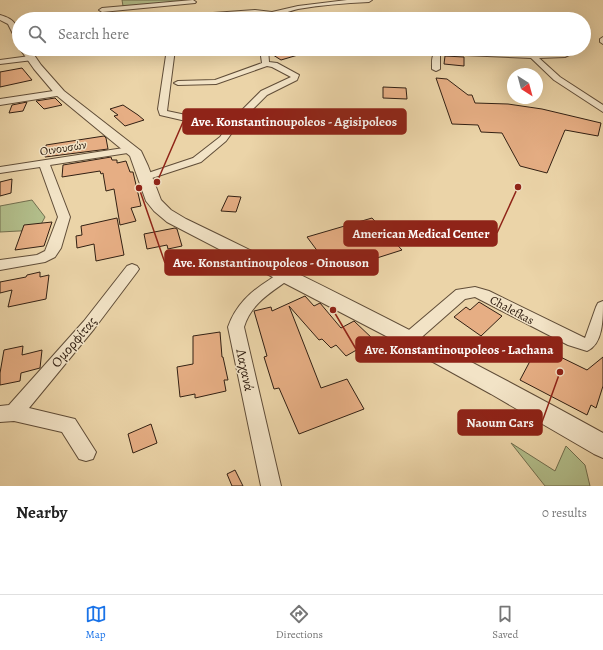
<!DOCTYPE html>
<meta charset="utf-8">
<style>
body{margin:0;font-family:Alegreya,serif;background:#f6f6f6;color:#222}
.compass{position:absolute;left:507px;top:68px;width:36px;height:36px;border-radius:50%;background:#fff;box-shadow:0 4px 16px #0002;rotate:144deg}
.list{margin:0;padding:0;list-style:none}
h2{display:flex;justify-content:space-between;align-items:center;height:52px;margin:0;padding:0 16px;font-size:17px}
h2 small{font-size:13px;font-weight:400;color:#767676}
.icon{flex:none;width:22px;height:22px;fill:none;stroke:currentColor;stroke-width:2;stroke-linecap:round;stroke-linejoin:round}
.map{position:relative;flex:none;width:603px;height:486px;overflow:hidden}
.search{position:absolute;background:#fff;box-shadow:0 4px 16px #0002;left:12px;right:12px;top:12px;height:44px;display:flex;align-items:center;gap:10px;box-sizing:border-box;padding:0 14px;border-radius:22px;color:#767676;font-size:15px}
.sheet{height:108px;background:#fff}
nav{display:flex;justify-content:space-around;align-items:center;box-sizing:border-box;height:56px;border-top:1px solid #e0e0e0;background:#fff;font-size:11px;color:#767676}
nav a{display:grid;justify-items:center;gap:2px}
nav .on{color:#1a73e8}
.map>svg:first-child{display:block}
</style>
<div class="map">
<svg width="603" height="486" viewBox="0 0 603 486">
<rect width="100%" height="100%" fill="#ebd4a8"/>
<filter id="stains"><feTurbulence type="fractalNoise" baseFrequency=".005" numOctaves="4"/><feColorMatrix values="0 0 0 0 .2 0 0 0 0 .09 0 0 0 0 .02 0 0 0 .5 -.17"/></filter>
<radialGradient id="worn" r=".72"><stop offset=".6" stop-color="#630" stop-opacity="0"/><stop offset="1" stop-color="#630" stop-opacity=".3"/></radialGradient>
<path fill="#b2be8b" stroke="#726f4f" d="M122 0H189L182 2 126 7 123 6Z
M32 200 45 217 38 230 0 232V206Z
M511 443 555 471 566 446 585 465 590 486H545Z"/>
<path fill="#e6ae84" stroke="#322013" d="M270 49H308V52L281 60 270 53Z
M445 56 464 57V66L444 64Z
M22 68 32 80 0 87V72Z
M436 78 447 79 468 95H472L475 103 508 104 542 109 601 123 598 136 565 130 547 173 520 166 502 133 481 132 478 125 452 124Z
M383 87 406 88 407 99 383 98Z
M55 98 62 105 44 109 36 101Z
M27 102 23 111 9 113 12 105Z
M123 105 138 115 144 120 125 126 114 116 118 115 110 109Z
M104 136 106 138 108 149 45 157 46 145Z
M111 157 112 160H117V163L126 161 130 172H133L141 206 131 208 136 221 120 225 114 189 106 191 103 173 101 174 100 171 62 177 63 165Z
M12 179 11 193 0 196V182Z
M228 196 241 197 236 212 221 211Z
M117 218 124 255 96 261 94 244 77 248 76 236 82 235 81 226Z
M372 218 402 250 333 272 307 237Z
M52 222 44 246 15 250 24 225Z
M175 228 177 229 182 246 168 249 167 245 147 249 144 234Z
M40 272V277L49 275 46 299 8 307 12 290 0 293V282L26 277 27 275Z
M305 296 314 306 320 303 341 328 354 321 374 340 346 356 336 345 331 348 322 339 319 340 289 306 321 388 347 379 364 409 299 434 279 388 274 389 264 357 267 356 254 311 271 307 272 311Z
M479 302 502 316 481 336 454 317 466 307 470 310Z
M220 332 222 357H223L228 380H224L226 391 195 398V394L180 397 177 367 193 364V336Z
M23 346 22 355 42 350 40 368 21 373 20 381 0 385V373L4 350Z
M538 346 587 370 603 357V386L596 408 591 405 587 415 520 380Z
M151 424 157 443 133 453 128 434Z
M235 470 243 486H232L227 474Z"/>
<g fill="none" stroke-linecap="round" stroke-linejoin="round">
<g stroke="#604d38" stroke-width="2">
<path id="minor" d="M193 0 196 2 195 3 102 12 99 10 102 8Z
M347 0H372L369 2C345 3 322 5 298 9 285 12 273 19 260 19L266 15 255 14 230 16 232 19H226L218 16 185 19 182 17 185 15 255 10 272 12 298 6Z
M603 37V44L600 42V39Z
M167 49H175L167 111 186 115 234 118 261 91 291 77 272 67 267 66 216 84 178 85 174 83 178 81 215 80 262 63 260 49H268L269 62 277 63 299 75 297 80 267 95 239 123 226 141 201 162 146 180 142 179 141 177 142 175 193 158 220 137 230 123 186 121 160 115 158 109Z
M556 49H565L571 54 565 57 539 58 560 77 603 105V112L554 80 531 58 441 54 440 56V69L436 71 432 69C432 61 431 53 439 50L533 54 561 53Z
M30 56H33V60L0 64V60Z
M60 90 63 91 64 93 63 95 0 105V99Z
M130 147 135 150 134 152 50 165 70 217 61 248 55 257 45 262 0 270V260L37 255 45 251 58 217 40 167 0 173V167Z
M132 264 137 266 139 269 137 272 94 329 29 408 75 419 96 452 93 459 86 461 79 459 62 432 14 421 0 422V406L9 405 84 321 127 266Z
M286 270 291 272 293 275 291 278C272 292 251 303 244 327L281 486H261L228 327C236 305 250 292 269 280 275 276 280 272 286 270Z
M475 287 489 291 585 338 596 307 598 303 603 301C603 320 603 344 587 351L568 345 475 297 465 299 415 343 409 345 403 343 401 339 403 335 456 290Z"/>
</g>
<g stroke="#604d38" stroke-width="2">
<path id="tertiary" d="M0 15C15 19 19 26 19 41L16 40 8 24 0 20Z
M20 49H30L41 65 64 91 141 151 148 166 161 200 171 210 186 219C327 287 466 357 603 433V458L594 454 491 394 386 336 167 222 154 211 146 201 130 156 56 95 34 69Z"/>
</g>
<use href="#minor" fill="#f2e3c6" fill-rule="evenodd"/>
<use href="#tertiary" fill="#f2e3c6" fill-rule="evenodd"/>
</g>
<g text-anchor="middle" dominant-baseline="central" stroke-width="3" stroke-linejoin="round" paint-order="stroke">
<g font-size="12" fill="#322013" stroke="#f2e3c6">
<text transform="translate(63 148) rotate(-9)">Οινουσών</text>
<text transform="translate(512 310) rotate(28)">Chalefkas</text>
</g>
<g font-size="14" fill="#322013" stroke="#f2e3c6">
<text transform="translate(74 342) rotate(-50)">Ομορφίτας</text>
<text transform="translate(245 370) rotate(78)">Λαχανά</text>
</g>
</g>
<path fill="none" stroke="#8f2418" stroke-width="1.5" d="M157 182L183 122M518 187L497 233M139 188L165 263M333 310L356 349M560 372L542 422"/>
<g fill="#8f2418" stroke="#f2e3c6" stroke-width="1.5">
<circle cx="157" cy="182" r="4"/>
<circle cx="518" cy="187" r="4"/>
<circle cx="139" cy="188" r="4"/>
<circle cx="333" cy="310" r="4"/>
<circle cx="560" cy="372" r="4"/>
</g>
<g fill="#8f2418" stroke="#8f2418" stroke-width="1.5">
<rect x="183" y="109" width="223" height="25" rx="4"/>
<rect x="344" y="221" width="153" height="25" rx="4"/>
<rect x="165" y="250" width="213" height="25" rx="4"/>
<rect x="356" y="337" width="206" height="25" rx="4"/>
<rect x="458" y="410" width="84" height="25" rx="4"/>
</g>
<g font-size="13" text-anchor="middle" font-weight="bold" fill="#fff">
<text x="294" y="126">Ave. Konstantinoupoleos - Agisipoleos</text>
<text x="421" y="238">American Medical Center</text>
<text x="271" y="267">Ave. Konstantinoupoleos - Oinouson</text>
<text x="459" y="354">Ave. Konstantinoupoleos - Lachana</text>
<text x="500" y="427">Naoum Cars</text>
</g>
<rect width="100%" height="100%" filter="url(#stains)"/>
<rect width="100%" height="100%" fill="url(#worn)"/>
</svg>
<svg class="compass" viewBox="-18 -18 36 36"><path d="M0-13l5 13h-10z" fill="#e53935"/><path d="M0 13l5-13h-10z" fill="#767676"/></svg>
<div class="search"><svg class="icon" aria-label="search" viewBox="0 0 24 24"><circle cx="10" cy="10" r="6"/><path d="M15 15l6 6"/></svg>Search here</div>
</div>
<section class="sheet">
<h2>Nearby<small>0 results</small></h2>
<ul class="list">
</ul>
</section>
<nav>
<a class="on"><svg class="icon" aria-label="map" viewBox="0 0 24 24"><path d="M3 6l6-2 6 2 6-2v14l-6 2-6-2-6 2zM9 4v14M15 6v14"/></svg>Map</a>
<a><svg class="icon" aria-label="directions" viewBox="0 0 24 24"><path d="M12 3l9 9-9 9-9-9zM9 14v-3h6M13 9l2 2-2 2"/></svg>Directions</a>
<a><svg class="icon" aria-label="saved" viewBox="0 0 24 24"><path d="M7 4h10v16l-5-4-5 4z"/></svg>Saved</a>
</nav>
